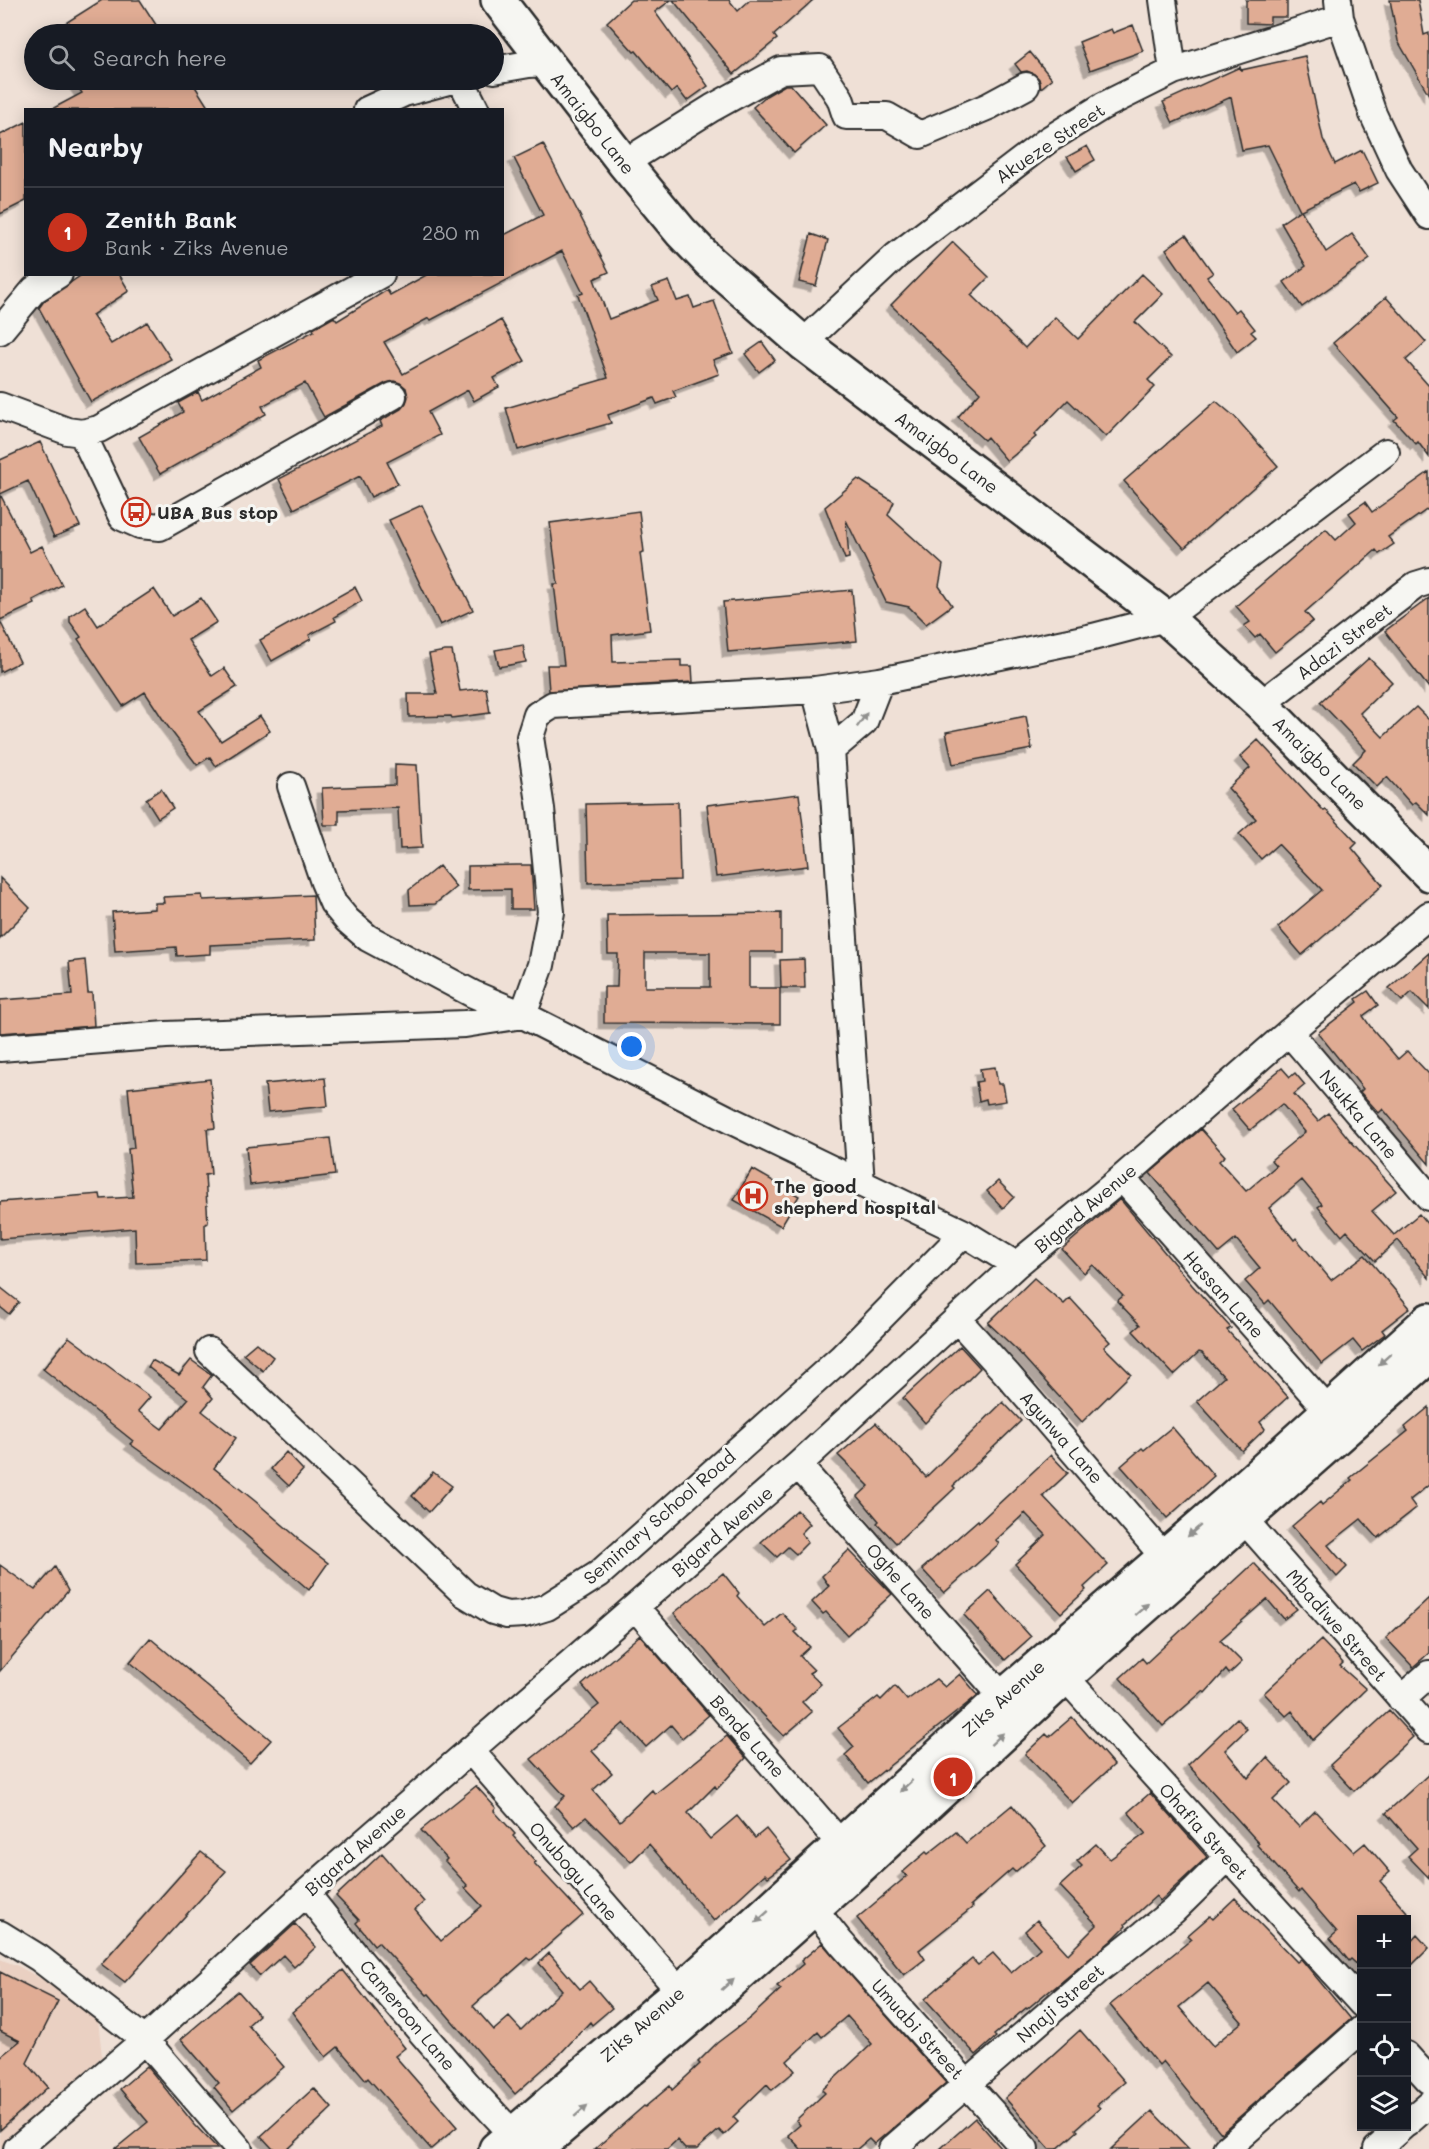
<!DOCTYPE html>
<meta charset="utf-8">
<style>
body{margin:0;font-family:Mali,sans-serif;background:#20242c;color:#f1f3f6}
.controls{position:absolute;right:18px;bottom:18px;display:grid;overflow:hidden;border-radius:0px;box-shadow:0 3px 15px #0003}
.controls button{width:54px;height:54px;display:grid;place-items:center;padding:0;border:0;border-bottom:2px solid #363941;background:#171b24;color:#f1f3f6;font:30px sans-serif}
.you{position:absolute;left:632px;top:1047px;width:21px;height:21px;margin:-15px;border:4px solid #fff;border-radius:50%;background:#1a73e8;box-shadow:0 0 0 9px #1a73e833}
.badge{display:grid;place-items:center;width:39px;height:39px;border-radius:50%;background:#c8321e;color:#fff;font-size:20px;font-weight:700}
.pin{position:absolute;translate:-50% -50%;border:3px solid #fff;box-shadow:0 2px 6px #0006}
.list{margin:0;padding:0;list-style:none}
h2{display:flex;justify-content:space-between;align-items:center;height:78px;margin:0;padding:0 24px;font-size:26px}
h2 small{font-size:20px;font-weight:400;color:#9ea1a6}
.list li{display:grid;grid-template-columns:39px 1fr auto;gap:18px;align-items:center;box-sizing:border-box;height:90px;padding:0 24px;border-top:2px solid #363941}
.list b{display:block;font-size:22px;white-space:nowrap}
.list p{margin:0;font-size:20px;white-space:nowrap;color:#9ea1a6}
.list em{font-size:20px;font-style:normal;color:#9ea1a6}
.icon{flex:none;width:33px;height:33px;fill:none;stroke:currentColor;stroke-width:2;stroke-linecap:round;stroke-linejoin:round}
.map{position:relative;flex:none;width:1429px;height:2149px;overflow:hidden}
.search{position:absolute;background:#171b24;box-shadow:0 3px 15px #0003;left:24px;top:24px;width:480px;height:66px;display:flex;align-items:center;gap:15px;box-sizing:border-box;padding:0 21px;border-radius:33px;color:#9ea1a6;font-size:22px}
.panel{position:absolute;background:#171b24;box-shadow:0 3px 15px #0003;left:24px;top:108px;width:480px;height:168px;border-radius:0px}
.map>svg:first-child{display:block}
</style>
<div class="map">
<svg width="1429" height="2149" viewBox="0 0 1429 2149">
<defs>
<filter id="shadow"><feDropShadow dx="-5.5" dy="5.5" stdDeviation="0" flood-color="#0004"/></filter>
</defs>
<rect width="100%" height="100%" fill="#efe0d6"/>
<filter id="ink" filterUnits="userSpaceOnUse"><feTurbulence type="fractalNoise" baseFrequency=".0167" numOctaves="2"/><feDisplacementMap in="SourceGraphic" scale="12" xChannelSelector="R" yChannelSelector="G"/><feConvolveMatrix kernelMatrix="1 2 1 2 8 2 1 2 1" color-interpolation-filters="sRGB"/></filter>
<g filter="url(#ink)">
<path fill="#ead0c2" d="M0 1959 18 1966 97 2010 102 2056 0 2149Z"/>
<path fill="#e0ac94" stroke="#2b2b2b" stroke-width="1.5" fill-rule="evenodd" filter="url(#shadow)" d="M102 0H140L162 34H48Z
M631 0H671L655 12 708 86 687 101 677 88 671 93 636 51 634 52 607 22Z
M673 0H729L738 11 750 0H813L774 35 777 39 734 74Z
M1246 0H1287V17H1270V24L1246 23Z
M1390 0H1418L1424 35 1429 33V95L1398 41Z
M1133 25 1143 51 1090 70 1079 42 1111 29 1113 33Z
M1030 52 1052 79 1041 88 1039 79 1034 74 1027 71 1021 72 1015 64Z
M1305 56 1323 139 1335 164 1362 150 1378 183 1359 192 1354 184 1301 210 1326 252 1352 234 1370 259 1302 307 1284 282 1306 266 1281 223 1300 210 1268 145 1242 150 1231 97 1173 123 1163 102 1240 67 1241 70Z
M73 80H191L210 110H50L82 93Z
M785 85H791L826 125 794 153 753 107 766 96Z
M26 122V201L0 214V135Z
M543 144 609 272 594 279 609 319 658 300 652 287 669 281 677 301 690 297 694 308 714 301 733 353 713 360 719 374 673 391 676 397 657 404 654 398 608 415 611 423 518 450 506 408 608 378 578 295 583 293 562 251 431 320 429 318 384 342 403 374 501 320 525 361 494 378 499 387 474 401 468 390 428 412 440 435 387 462 398 484 371 497 360 476 294 509 279 479 382 426 380 421 401 409 406 403 408 397 406 388 400 383 394 381 386 383 324 417 305 383 262 406 266 414 160 474 139 437 183 412 178 403 198 392 202 400 261 367 258 360 314 331 313 329 334 317 337 321 387 290 390 295 428 274H502V236L543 215 514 158Z
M1087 146 1095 160 1076 171 1067 157Z
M811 234 828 240 816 286 799 282Z
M1186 235 1213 273 1207 277 1235 312 1239 309 1255 329 1251 332 1256 337 1237 352 1166 249Z
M953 242 989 277 971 295 1025 348 1055 317 1078 339 1142 274 1163 294 1135 322 1171 357 1148 380 1155 387 1106 437 1068 400 1034 435 1036 437 1007 461 987 437 984 440 958 417 980 392 891 305Z
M83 274H119L129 291 92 315 111 344 147 322 171 359 91 402 39 308 44 301Z
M1386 297 1426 342 1406 360 1429 386V457L1418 442 1416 444 1394 420 1398 417 1333 343Z
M762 342 775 360 759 372 745 354Z
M1216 401 1235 417 1278 466 1184 548 1124 481Z
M40 442 80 526 54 537 28 481 0 494 30 552 42 546 62 585 33 600 35 604 0 620V460Z
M1429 472V508L1388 537 1394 544 1379 554 1376 550 1305 612 1313 621 1275 652 1260 634 1255 638 1244 626 1250 622 1236 606 1326 529 1336 540 1356 522 1349 513 1365 502 1372 512Z
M858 479 894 502 888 515 943 565 939 586 952 605 926 624 909 607 886 602 846 520 849 558 845 559 825 507Z
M422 505 473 610 440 625 389 520Z
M639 511 644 552 640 553 650 630 612 635 613 662 681 660V666H692L693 682 549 691 547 665H564L554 584H558L550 523Z
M355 587 362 601 334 617 336 621 309 635 311 639 272 661 260 640Z
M154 589 172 616 201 598 217 622 188 640 212 676 224 668 237 687 199 711 221 741 260 716 270 731 216 766 210 757 197 765 166 724 145 692 123 706 78 639 81 637 70 622V616L85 606 98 626Z
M852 590 857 641 728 652 723 602Z
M1429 598V688L1385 631Z
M0 621 20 662 0 672Z
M523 645 526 662 499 667 495 650Z
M445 651H452L460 691 486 688 490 713 452 718 451 716 409 717 408 694H437L429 654Z
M1369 658 1392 682 1360 713 1383 737 1416 707 1429 720V815L1416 802 1412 805 1387 777 1377 787 1353 763 1366 750 1320 702Z
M1026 716 1032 749 953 764 946 732Z
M1258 740 1324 811 1326 810 1357 843 1352 848 1383 885 1302 955 1278 927 1322 890 1278 844 1261 859 1239 834 1256 819 1228 788 1250 768 1240 757Z
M395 764 417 765 422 848 400 849 398 808 339 810V825H324L322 788 395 785Z
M161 789 173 808 158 818 146 799Z
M799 794 808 866 716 877 707 805Z
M678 802 680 880 588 883 586 804Z
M518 865H531L534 909H511V889L468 890V866Z
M439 866 456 887 435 904 410 905 409 890Z
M0 878 30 908 0 938Z
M202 895 203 900 313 895 315 940 210 945V954L177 956 176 947 115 951 112 912 155 909V903H164L163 897Z
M781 913V952H749V988H780V1024L604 1023V987H617L618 954H608L607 915ZM645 953H710V987H645Z
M1429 953V1009L1412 992 1402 1001 1389 988Z
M804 959 805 988H781L780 960Z
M85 960 88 993H92L94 1026 0 1033V1000L72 995 69 962Z
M1368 991 1378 1005 1363 1016 1370 1026 1398 1059 1407 1051 1429 1074V1164L1383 1109 1379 1113 1360 1092 1363 1089 1318 1033 1358 1002 1356 999Z
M995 1067 998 1084H1003L1006 1101 987 1104 986 1099 979 1101 976 1082 982 1081 980 1069Z
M1282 1068 1290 1077 1295 1073 1305 1085 1294 1094 1318 1121 1328 1113 1349 1139 1396 1191 1372 1211 1394 1235 1419 1214 1429 1226V1278L1398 1240 1375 1261 1347 1231 1342 1236 1318 1207 1322 1204 1302 1180 1269 1208 1294 1240 1296 1238 1331 1280 1365 1255 1410 1308 1382 1330 1385 1334 1362 1351 1353 1340 1322 1364 1269 1300 1265 1304 1245 1281 1260 1268 1236 1239 1219 1253 1150 1173 1201 1129 1225 1156 1219 1161 1246 1191 1250 1188 1276 1166 1271 1160 1305 1132 1282 1104 1250 1130 1232 1109Z
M325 1078 328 1106 268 1112 265 1084Z
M210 1079 215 1128 207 1129 211 1174 205 1175 208 1223 205 1224 206 1260 136 1263 135 1228 0 1239V1202L100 1194 101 1199 133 1197 128 1149 134 1148 128 1088Z
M330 1138 335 1175 250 1185 246 1147Z
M752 1169 799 1196 781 1226 734 1200Z
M998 1181 1014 1197 1003 1208 987 1191Z
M1120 1199 1192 1285 1231 1328 1227 1330 1288 1397 1260 1422 1265 1429 1242 1451 1197 1401 1224 1377 1202 1353 1199 1352 1174 1375 1133 1331 1140 1325 1117 1301 1123 1296 1093 1265 1084 1273 1062 1249Z
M1034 1278 1064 1304 1070 1298 1110 1342 1104 1347 1131 1374 1082 1422 1016 1349 988 1323Z
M0 1287 19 1302 9 1314 0 1307Z
M69 1337 150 1397 138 1411 162 1429 188 1399 148 1367 152 1360 179 1375 191 1360 212 1375 203 1387 213 1398 202 1411 236 1438 214 1468 255 1501 298 1538 297 1539 328 1563 309 1590 192 1488 130 1444 133 1441 43 1369Z
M256 1343 273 1357 263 1371 243 1354Z
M960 1346 980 1368 925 1423 903 1398Z
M1003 1402 1021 1421 953 1486 955 1488 896 1543 877 1523 879 1521 858 1496 869 1486 838 1455 876 1423 926 1477Z
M1429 1407V1485L1410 1500 1416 1508 1378 1538 1361 1519 1328 1545 1347 1567 1337 1577 1292 1526 1320 1502 1322 1505 1352 1480 1350 1478 1408 1431 1405 1427Z
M1172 1427 1214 1476 1167 1518 1121 1466 1142 1448 1144 1450Z
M286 1452 303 1470 289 1486 271 1469Z
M1051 1455 1068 1473 1043 1496 1108 1565 1084 1587 1086 1590 1061 1613 1015 1564 1046 1535 1025 1513 996 1540 999 1544 944 1593 922 1569 978 1520 979 1522Z
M433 1472 452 1486 429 1512 412 1496Z
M797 1510 810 1524 801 1533 808 1542 796 1554 788 1547 777 1557 761 1542Z
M849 1550 892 1594 847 1635 826 1612 823 1614 812 1602 829 1586 822 1576Z
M1254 1563 1297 1609 1284 1619 1267 1599 1220 1640 1242 1662 1229 1674 1226 1670 1205 1693 1203 1691 1163 1726 1120 1678 1142 1658 1146 1663Z
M0 1565 35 1590 55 1567 68 1591 0 1671Z
M723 1573 739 1593 737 1596 765 1627 782 1613 798 1630 795 1632 810 1647 800 1656 814 1670 809 1673 821 1684 802 1702 812 1712 784 1736 740 1691 674 1613Z
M990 1591 1031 1637 1005 1660 964 1615Z
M1429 1598V1653L1413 1667 1386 1638Z
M640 1635 709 1715 682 1738 671 1725 646 1747 624 1723 592 1751 612 1773 593 1790 620 1821 652 1790 655 1794 727 1736 746 1758 717 1789 715 1786 688 1813 710 1839 737 1816 755 1838 766 1829 791 1860 768 1877 765 1874 714 1921 649 1844 631 1862 586 1817 574 1827 555 1806 565 1796 531 1759 599 1705 582 1685Z
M150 1638 271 1740 250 1763 130 1662Z
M1321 1640 1343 1663 1340 1666 1366 1689 1313 1740 1292 1711 1286 1716 1264 1693Z
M960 1674 978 1695 868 1783 845 1755 854 1747 838 1728 878 1697 881 1700 895 1686 907 1700 936 1679 945 1687Z
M1389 1711 1413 1737 1354 1791 1330 1765Z
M1072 1717 1114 1765 1072 1803 1025 1754 1046 1734 1049 1737Z
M1237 1718 1247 1729 1225 1750 1248 1778 1267 1757 1291 1783 1273 1800 1299 1827 1315 1811 1354 1852 1365 1843 1390 1872 1380 1881 1407 1912 1398 1920H1362V1969L1351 1959 1349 1961 1330 1938 1337 1932 1301 1890 1299 1892 1257 1845 1259 1843 1188 1765Z
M1429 1774V1878L1408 1856 1417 1848 1386 1813Z
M476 1786 496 1808 494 1811 515 1834 513 1836 536 1862 534 1863 583 1915 531 1960 528 1958 473 2006 494 2030 509 2017 521 2030 562 1990 539 1963 549 1953 580 1989 589 1981 612 2008 592 2025 590 2022 559 2055 515 2094 429 1994 427 1995 378 1942 374 1945 356 1923 359 1920 336 1896 382 1853 424 1902 415 1910 441 1941 482 1906 465 1888 468 1886 445 1861 447 1859 421 1830Z
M1150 1793 1207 1857 1160 1901 1156 1896 1125 1924 1126 1926 1111 1941 1053 1989 1052 1988 1027 2009 1026 2008 994 2035 996 2037 976 2055 925 1999 972 1959 978 1965 993 1953 1011 1973 1040 1948 1025 1931 1037 1920 1068 1954 1097 1925 1060 1886 1082 1866 1077 1861 1096 1844 1110 1859 1146 1833 1128 1812Z
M1012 1805 1046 1846 1015 1872 1012 1869 971 1905 973 1907 919 1950 925 1959 904 1975 857 1918 907 1876 903 1872 926 1852 928 1854 956 1832 966 1843Z
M201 1852 226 1871 125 1982 101 1964Z
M1235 1898 1297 1962 1301 1959 1351 2019 1221 2133 1163 2061 1159 2065 1110 2005 1192 1939 1188 1935 1210 1916 1213 1919ZM1208 1983 1242 2022 1213 2046 1179 2007Z
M295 1924 316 1947 294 1967 283 1955 260 1976 250 1965Z
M1417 1935 1429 1948 1407 1970V1946Z
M822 1943 946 2083 874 2144 869 2139 857 2149H801L788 2135 800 2125 796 2120 825 2093 822 2090 872 2044 847 2016 822 2037 818 2032 787 2061 795 2071 772 2090 767 2084 733 2117 738 2122 724 2135 719 2130 697 2149H685L677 2140 667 2149H595L644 2106 645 2107 670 2086 672 2090 700 2064 698 2062 717 2043 750 2018 781 1989 777 1986 803 1964 801 1961Z
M343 1970 405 2048 395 2056 457 2127 431 2149 368 2078 366 2080 338 2047 326 2057 292 2012Z
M0 1972 58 2001 27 2063 48 2087 0 2130V2057L20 2041 0 2031Z
M238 1991 259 2015 248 2025 284 2067 233 2110 214 2087 219 2083 181 2039Z
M1080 2030 1125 2082 1097 2105 1100 2108 1076 2129 1078 2131 1057 2149H1050L1005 2098Z
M147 2066 195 2125 218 2149H115L148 2122 120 2089Z
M314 2088 332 2108 288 2149H273L261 2136Z
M1152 2111 1189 2149H1111Z
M975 2118 1002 2149H940Z"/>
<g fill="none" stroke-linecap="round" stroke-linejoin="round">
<g stroke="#2b2b2b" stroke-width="30">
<path id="minor" d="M1163 0 1173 71
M1338 0 1340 18 1373 114 1399 170 1429 216
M494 70 529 64 545 63
M461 80 476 110
M367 110 404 93 452 80
M624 163 712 108 781 70 820 68 840 98 846 116H887L920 135 989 106 1026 86
M0 331 34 290 59 274
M803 343 896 256 1048 140 1103 106 1173 71 1340 18
M0 406 67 431 82 433 99 429 381 274
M82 433 122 517 140 525 160 527 393 396
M815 690 831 750 861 1184
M1261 704 1416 585 1429 581
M831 750 864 722 880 681
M291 786 324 882 333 903 347 920 368 938 473 994 523 1015 730 1120 964 1233
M1289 1032 1429 1197
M0 1048 166 1035 465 1024 523 1015 541 965 551 912 541 809 530 737 537 715 553 705 815 690 880 681 1093 637 1166 618 1386 452
M1122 1178 1340 1424
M958 1320 1007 1374 1164 1557 1178 1569
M209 1351 465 1594 493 1611 507 1615 524 1614 547 1607 599 1574 841 1358 964 1233 1016 1265
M798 1465 1003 1697
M1233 1507 1429 1730
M635 1607 853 1858
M1052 1665 1065 1677 1362 2004
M1401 1699 1429 1674
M470 1750 692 2005
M306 1893 361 1962 466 2084 525 2147
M802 1894 841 1943 1025 2149
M0 1934 39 1958 145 2040 239 2149
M1406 2055 1429 2080
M1406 2124 1429 2104
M17 2149 145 2040 306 1893 798 1465 1016 1265 1122 1178 1289 1032 1429 915
M892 2149 1102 1967 1173 1911 1227 1858
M1226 2149 1362 2029
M1377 2149 1403 2126"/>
</g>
<g stroke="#2b2b2b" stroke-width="38">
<path id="major" d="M498 0 624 163 681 232 710 262 803 343 1166 618 1261 704 1429 874
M496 2149 679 1992 1003 1697 1228 1502 1429 1320
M536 2149 698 2011 860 1867 1065 1677 1429 1356"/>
</g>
<use href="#minor" stroke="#f6f6f2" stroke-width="26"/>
<use href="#major" stroke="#f6f6f2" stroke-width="33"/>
</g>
<defs><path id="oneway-solid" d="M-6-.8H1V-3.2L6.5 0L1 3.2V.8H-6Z" transform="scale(1.5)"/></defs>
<g fill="#90908e">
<use href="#oneway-solid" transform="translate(862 720) rotate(-55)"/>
<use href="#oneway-solid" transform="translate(1385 1359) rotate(138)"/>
<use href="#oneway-solid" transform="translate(1194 1531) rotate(139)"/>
<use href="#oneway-solid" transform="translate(1142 1609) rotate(-42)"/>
<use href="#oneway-solid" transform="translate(997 1739) rotate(-43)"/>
<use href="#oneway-solid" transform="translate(906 1786) rotate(137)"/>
<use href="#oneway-solid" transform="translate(762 1917) rotate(138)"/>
<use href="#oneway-solid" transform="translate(728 1984) rotate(-42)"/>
<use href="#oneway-solid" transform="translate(581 2111) rotate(-41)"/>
</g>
</g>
<defs>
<g id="bus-ring" transform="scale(1.5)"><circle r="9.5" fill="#f6f6f2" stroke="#c8321e" stroke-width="1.5"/><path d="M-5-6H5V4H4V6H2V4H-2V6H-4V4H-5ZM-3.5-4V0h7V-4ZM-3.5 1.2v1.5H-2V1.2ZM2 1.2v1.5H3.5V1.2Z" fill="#c8321e"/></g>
<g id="hospital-ring" transform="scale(1.5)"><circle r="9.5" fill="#f6f6f2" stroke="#c8321e" stroke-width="1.5"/><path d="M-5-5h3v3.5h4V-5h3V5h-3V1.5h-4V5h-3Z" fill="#c8321e"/></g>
</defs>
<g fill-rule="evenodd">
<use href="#bus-ring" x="136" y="512"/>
<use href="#hospital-ring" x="753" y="1196"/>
</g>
<g text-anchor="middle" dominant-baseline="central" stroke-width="6" stroke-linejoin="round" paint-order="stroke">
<g font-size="18" fill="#2b2b2b" stroke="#f6f6f2">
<text transform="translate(593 123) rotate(52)">Amaigbo Lane</text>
<text transform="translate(1050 143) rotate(-34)">Akueze Street</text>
<text transform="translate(947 452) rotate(37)">Amaigbo Lane</text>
<text transform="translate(1344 641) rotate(-37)">Adazi Street</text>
<text transform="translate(1320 763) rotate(45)">Amaigbo Lane</text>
<text transform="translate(1359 1114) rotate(50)">Nsukka Lane</text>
<text transform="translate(1085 1208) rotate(-40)">Bigard Avenue</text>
<text transform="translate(1224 1294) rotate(48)">Hassan Lane</text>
<text transform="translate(1062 1437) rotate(49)">Agunwa Lane</text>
<text transform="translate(659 1517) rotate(-41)">Seminary School Road</text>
<text transform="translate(722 1531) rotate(-41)">Bigard Avenue</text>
<text transform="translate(901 1581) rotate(49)">Oghe Lane</text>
<text transform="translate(1337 1625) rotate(49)">Mbadiwe Street</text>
<text transform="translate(1003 1698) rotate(-42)">Ziks Avenue</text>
<text transform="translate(748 1736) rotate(49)">Bende Lane</text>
<text transform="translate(1204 1831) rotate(48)">Ohafia Street</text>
<text transform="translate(355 1850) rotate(-41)">Bigard Avenue</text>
<text transform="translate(574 1871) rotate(49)">Onubogu Lane</text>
<text transform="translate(1060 2003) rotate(-41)">Nnaji Street</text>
<text transform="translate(408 2015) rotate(50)">Cameroon Lane</text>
<text transform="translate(642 2024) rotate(-41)">Ziks Avenue</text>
<text transform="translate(918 2029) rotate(48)">Umuabi Street</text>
</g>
<g font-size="18" font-weight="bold" fill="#2b2b2b" stroke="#f6f6f2" text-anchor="start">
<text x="157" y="512">UBA Bus stop</text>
<text x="774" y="1186">The good<tspan x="774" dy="21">shepherd hospital</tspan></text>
</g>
</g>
</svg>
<div class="controls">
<button>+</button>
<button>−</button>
<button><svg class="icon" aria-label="locate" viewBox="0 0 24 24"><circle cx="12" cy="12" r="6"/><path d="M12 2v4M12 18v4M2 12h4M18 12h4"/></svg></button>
<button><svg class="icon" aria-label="layers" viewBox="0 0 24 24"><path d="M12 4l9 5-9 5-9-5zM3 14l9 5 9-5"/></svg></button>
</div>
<div class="you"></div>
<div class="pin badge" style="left:953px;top:1777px">1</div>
<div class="search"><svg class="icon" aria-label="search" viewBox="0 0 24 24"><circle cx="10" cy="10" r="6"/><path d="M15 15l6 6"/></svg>Search here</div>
<section class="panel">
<h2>Nearby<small></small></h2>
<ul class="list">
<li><span class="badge">1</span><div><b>Zenith Bank</b><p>Bank · Ziks Avenue</p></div><em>280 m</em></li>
</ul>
</section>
</div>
